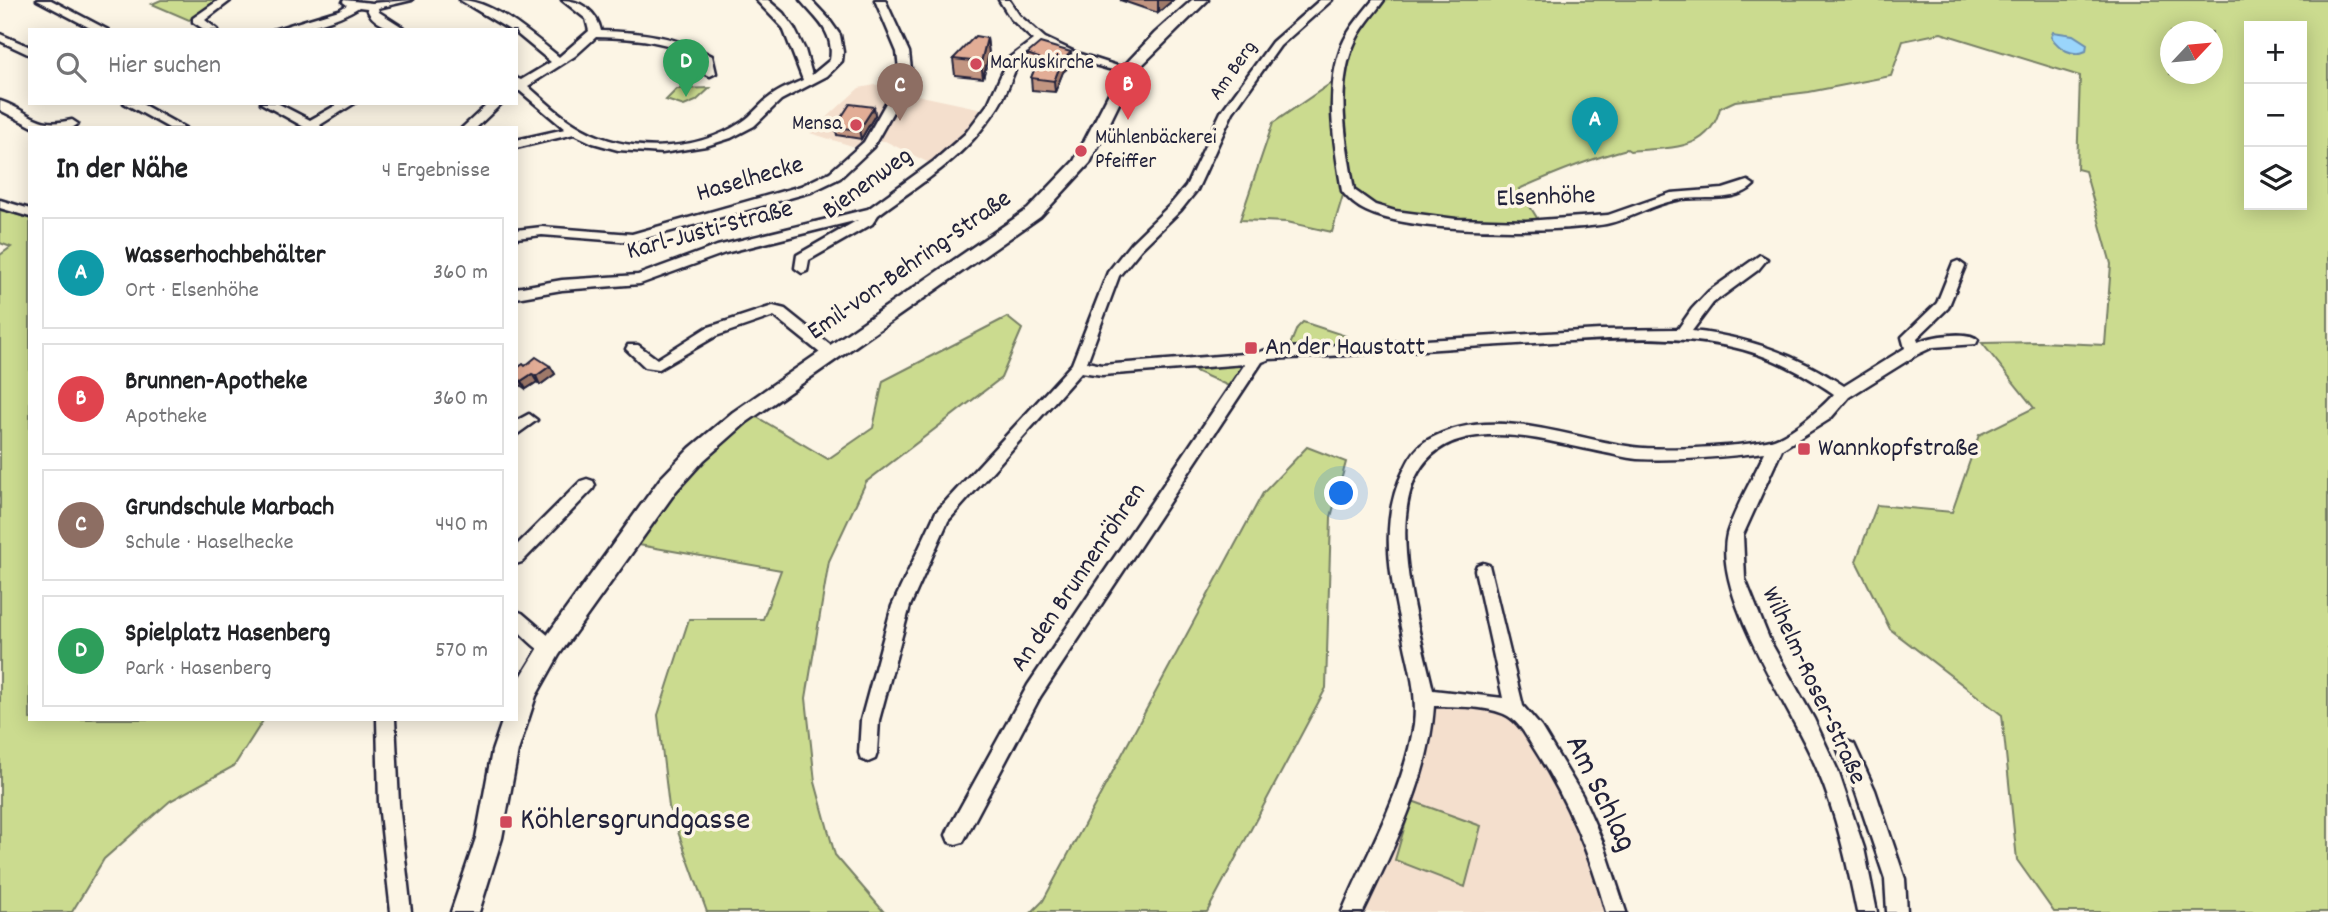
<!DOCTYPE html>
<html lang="de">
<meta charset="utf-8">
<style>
body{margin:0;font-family:Dekko,sans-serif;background:#f2f2f2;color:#202124}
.controls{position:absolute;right:21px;top:21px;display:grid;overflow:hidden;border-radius:0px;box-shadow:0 4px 18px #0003}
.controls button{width:63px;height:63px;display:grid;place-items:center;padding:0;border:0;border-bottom:2px solid #e0e0e0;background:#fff;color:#202124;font:35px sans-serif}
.compass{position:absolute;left:2160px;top:21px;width:63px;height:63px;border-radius:50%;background:#fff;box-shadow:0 4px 18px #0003;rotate:64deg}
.you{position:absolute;left:1342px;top:494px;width:24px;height:24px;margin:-18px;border:5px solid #fff;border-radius:50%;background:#1a73e8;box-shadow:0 0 0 10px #1a73e833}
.badge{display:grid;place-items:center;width:46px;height:46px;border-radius:50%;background:#d1495b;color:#fff;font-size:23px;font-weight:700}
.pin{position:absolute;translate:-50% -58px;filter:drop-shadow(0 2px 4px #0008)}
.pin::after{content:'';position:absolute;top:37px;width:24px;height:21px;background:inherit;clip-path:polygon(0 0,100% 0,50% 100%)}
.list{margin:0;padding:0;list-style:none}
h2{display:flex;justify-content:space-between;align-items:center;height:91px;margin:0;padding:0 28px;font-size:30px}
h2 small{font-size:23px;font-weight:400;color:#757577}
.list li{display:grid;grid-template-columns:46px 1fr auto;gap:21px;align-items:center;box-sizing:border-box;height:112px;margin:0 14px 14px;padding:0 14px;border:2px solid #e0e0e0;border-radius:0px}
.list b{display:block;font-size:26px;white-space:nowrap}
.list p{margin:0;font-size:23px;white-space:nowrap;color:#757577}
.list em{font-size:23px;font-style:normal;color:#757577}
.icon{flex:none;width:38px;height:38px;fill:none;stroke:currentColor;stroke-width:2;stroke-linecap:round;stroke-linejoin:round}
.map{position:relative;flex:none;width:2328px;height:912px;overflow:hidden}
.search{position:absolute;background:#fff;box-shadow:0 4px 18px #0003;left:28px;top:28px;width:490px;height:77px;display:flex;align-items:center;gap:18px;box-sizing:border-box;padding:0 24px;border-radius:0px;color:#757577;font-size:26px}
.panel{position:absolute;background:#fff;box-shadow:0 4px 18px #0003;left:28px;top:126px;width:490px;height:595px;border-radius:0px}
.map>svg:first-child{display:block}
</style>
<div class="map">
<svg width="2328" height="912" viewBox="0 0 2328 912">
<rect width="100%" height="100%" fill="#fcf5e5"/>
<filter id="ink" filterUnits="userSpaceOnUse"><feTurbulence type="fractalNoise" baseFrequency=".0143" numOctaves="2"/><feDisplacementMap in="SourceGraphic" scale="14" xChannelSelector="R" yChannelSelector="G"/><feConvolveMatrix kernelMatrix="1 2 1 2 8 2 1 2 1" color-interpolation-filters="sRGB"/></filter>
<g filter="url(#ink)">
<path fill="#f4dfcd" d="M902 80 898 91 987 110 966 137 933 165 885 141 868 140 862 149 810 133 859 88Z
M1441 704 1500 713 1519 725 1538 749 1571 810 1609 912H1361L1434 705Z"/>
<path fill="#cbdb8f" stroke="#767e65" stroke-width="2" fill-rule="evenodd" d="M161 0H225L189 20 152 4Z
M1383 0H2328V912H2054L2017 860 2002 715 1890 629 1856 561 1877 505 1952 512 1979 435 2034 408 1982 343 2040 342 2105 345 2111 264 2085 171 2077 169 2080 76 1941 33 1903 41 1891 76 1809 92 1735 101 1720 108C1709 153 1668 147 1630 151L1627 149C1589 159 1555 173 1519 189L1539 221 1410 216 1372 207 1353 193 1343 195 1332 232 1287 222 1240 220 1273 123 1337 79 1363 25ZM2249 26H2302V205H2249ZM2170 32H2212V74H2170Z
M710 88 696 101 684 106 666 100 677 89Z
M0 210 30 218V719H264L234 766 170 801 104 859 72 912H0V255L11 247 0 243Z
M1007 317 1022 329 1001 378 866 482 829 561 806 698 815 782 835 855 884 912H707L669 807 658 715 689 619H763L781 570 639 545 683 481 755 416 828 459 873 428 883 381Z
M1303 322 1346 336 1350 345 1292 350 1290 345 1297 328Z
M1237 365 1245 367 1231 387 1193 370Z
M1307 447 1346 462 1331 517 1326 688 1207 912H1032L1043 901 1263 493Z
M1412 801 1481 826 1465 887 1395 860Z"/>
<path fill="#9ad5fb" stroke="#6a8dae" stroke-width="2" d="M2053 32 2073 35 2087 44 2086 51C2072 58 2059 48 2051 37Z"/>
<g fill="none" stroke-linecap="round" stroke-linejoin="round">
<g stroke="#22223b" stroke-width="5">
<path id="minor" d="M37 0H51L108 30H94Z
M219 0 230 1 205 20 218 30H205L193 22V18Z
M344 0 372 3 412 0 378 8 379 12 407 30C393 30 371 24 367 8L359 7C335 22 301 30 273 30L339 10 347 5 343 2Z
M460 0C493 0 533 36 559 57L589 31 586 19 562 0C580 0 597 11 601 31 640 32 677 36 712 56L716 73 710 76 704 73 702 60C669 40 634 38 596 37L575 56 528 86C545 101 562 118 583 129 630 155 697 152 742 122 753 115 760 104 770 97 780 89 792 85 803 80L783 28 756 0H768L783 13 794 28 805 50 812 75 830 60C835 32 816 19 800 0H811L828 18 840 35 843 52 842 61 827 76 781 100 754 126 731 138 706 146 662 153 618 150 593 143 574 134 516 148V140L565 129 520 91H516V78L521 80 551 62 516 33V30H510Z
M875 0H885L909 52 912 78 873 147 840 178 811 192 632 242 542 235 516 238V230L542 227 632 234 801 186 830 172 864 142 900 78 897 52Z
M999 0H1009L1019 15 1045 38 1077 53 1133 71 1127 74 1069 58 1040 45C1014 59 1016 72 1004 96 997 111 986 124 976 136 948 168 911 190 878 215L872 224 809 260 807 271 802 273 795 268 797 255 858 220 725 253 640 284 562 290 516 298V288L562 280 638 275 717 246 868 209 934 161 965 134 988 104 1009 58 1033 40 1011 19Z
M1320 0H1332L1280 46 1233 112 1197 190 1181 210 1141 249 1119 276 1087 362 1102 365 1257 353 1270 349 1600 330 1678 329 1692 309 1709 291 1760 255 1767 259 1758 270 1713 303 1692 331C1747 337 1798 355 1844 386L1905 348 1902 337 1937 303 1953 263 1958 261 1965 266 1948 308 1917 338 1918 342C1930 336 1969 330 1978 340L1976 344 1933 347 1918 354 1849 397 1830 419 1782 449 1743 535 1745 579 1770 641 1814 719 1838 771 1864 848 1877 912H1857C1847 863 1837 815 1817 769 1793 711 1712 595 1727 534 1733 512 1755 474 1765 452 1723 457 1680 461 1637 459 1625 458 1613 454 1601 452 1566 445 1531 435 1496 435 1356 433 1415 609 1433 690L1503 698 1475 570 1477 565 1483 563 1489 565 1523 706 1541 727 1582 795 1604 845 1626 912H1606C1590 854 1567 800 1535 750 1528 739 1520 723 1508 716 1488 705 1456 707 1434 706 1429 779 1394 847 1363 912H1342C1368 850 1403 793 1414 724 1417 699 1412 676 1406 651 1394 592 1375 527 1404 470 1409 459 1415 448 1426 441 1490 403 1566 438 1633 447 1664 451 1740 447 1771 440 1790 435 1821 409 1834 394 1802 372 1767 354 1728 346 1670 334 1611 339 1553 342 1458 347 1365 355 1270 359L1262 362 1040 697 963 842 956 844 949 842 946 835 949 828 1028 685 1245 364 1102 375 1081 372 948 521 910 606 879 720 877 753 875 759 868 762 861 759 859 753 861 720 892 606 936 512 1072 364 1108 272 1131 243 1171 204 1186 186 1221 112 1272 42Z
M1373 0H1384C1375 13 1363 25 1356 40 1334 85 1346 142 1354 190L1375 205 1395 211 1456 219 1526 221 1608 215 1671 193 1723 189 1748 181 1754 185C1735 204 1701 195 1677 200 1652 204 1631 219 1606 224 1553 233 1413 234 1366 211 1357 207 1348 199 1342 191 1334 143 1324 92 1342 45 1349 28 1362 14 1373 0Z
M0 34 30 47V55L0 41Z
M0 101C31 111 35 129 72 120L78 124 72 128H35L0 110Z
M124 103H140L185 128H169Z
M261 103H277L310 120 340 103H355L320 125 322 128H306Z
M489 103H502L476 128H462Z
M0 200 30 209V217L0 208Z
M773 306 785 309 835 349 837 353 835 357H825L774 316 716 336 659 369 645 367 626 349 628 345H638L657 359 706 328Z
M529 414 537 420 516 435V421Z
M587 479 593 481 595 485 593 489 522 562 516 564V546L581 481Z
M516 611 522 613 557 643 560 648 557 653C542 659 527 638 516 629Z
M377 719H395L399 804 411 912H391L379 804Z
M1847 741 1854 744 1875 790 1905 879 1907 912H1887L1885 879 1855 790 1838 750 1840 744Z"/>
</g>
<g stroke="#22223b" stroke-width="5">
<path id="major" d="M1192 0H1208L1134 73 1090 163 1040 217 747 422 704 460 676 491 559 655 536 696 518 751 502 838 479 912H451L476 838 492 751 503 719H516V685L543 641 660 479 690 448 733 412 1028 209 1074 161 1122 68 1155 33Z"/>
</g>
<use href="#minor" fill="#fcf5e5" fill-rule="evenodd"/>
<use href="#major" fill="#fcf5e5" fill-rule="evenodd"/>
</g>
<path fill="#c29581" stroke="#22223b" stroke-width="2" d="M1120 0H1173L1158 13Z
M987 38 989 54 983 78 955 75 953 59Z
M1027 54 1072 64 1063 72 1055 92 1032 90 1031 78 1035 68 1028 66Z
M874 107 875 115 861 139 837 135 835 127Z
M525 366H550L555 374 540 385 537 382 526 389 516 382V369Z"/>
<path fill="#9e7969" stroke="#22223b" stroke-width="2" d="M1158 0H1173L1158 13Z
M987 38 989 54 983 78 981 62Z
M1071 52 1072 64 1063 72 1055 92 1054 81 1062 61Z
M874 107 875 115 861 139 859 130Z
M550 366 555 374 540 385 536 376Z
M532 374 537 382 526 389 521 381Z"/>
<path fill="#e2ad96" stroke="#22223b" stroke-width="2" d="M975 36 987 38 981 62 953 59Z
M1040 43 1071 52 1062 61 1054 81 1031 78 1039 58 1027 54Z
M850 104 874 107 859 130 835 127Z
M536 357 550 366 536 376 532 374 521 381 516 377V369L523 364 525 366Z"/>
</g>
<g fill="#d1495b" stroke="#fcf5e5" stroke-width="2.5">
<circle cx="976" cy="64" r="7"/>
<circle cx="856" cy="125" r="7"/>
<circle cx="1081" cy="151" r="7"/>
<rect x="1244" y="341" width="14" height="14" rx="3.5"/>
<rect x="1797" y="442" width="14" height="14" rx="3.5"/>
<rect x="499" y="815" width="14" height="14" rx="3.5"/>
</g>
<g text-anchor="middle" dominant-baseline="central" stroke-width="7" stroke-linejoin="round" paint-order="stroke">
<g font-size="21" fill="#22223b" stroke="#fcf5e5" text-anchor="start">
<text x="990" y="64">Markuskirche</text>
<text x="842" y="125" text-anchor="end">Mensa</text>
<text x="1095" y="139">Mühlenbäckerei<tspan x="1095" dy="24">Pfeiffer</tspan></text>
</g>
<g font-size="21" fill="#22223b" stroke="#fcf5e5">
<text transform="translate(1234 71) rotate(-55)">Am Berg</text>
</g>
<g font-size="26" fill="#22223b" stroke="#fcf5e5">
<text transform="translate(750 180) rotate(-16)">Haselhecke</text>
<text transform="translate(868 184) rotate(-36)">Bienenweg</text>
<text transform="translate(1546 198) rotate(-2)">Elsenhöhe</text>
<text transform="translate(710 231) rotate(-15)">Karl-Justi-Straße</text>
<text transform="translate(910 266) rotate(-35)">Emil-von-Behring-Straße</text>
<text transform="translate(1079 578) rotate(-56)">An den Brunnenröhren</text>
<text transform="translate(1813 686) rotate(65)">Wilhelm-Roser-Straße</text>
</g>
<g font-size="26" fill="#22223b" stroke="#fcf5e5" text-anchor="start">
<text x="1265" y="348">An der Haustatt</text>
<text x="1818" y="449">Wannkopfstraße</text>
</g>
<g font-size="32" fill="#22223b" stroke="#fcf5e5">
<text transform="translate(1599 794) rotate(64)">Am Schlag</text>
</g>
<g font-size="32" fill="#22223b" stroke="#fcf5e5" text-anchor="start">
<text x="520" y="822">Köhlersgrundgasse</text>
</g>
</g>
</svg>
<div class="controls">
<button>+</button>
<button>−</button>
<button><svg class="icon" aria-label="layers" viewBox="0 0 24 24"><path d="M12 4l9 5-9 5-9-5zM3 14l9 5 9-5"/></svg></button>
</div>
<svg class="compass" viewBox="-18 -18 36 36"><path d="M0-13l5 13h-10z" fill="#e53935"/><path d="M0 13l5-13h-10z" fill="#757577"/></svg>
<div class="you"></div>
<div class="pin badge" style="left:1595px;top:155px;background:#0f9aa8">A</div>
<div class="pin badge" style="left:1128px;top:120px;background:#e0444e">B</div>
<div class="pin badge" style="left:900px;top:121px;background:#8d6e63">C</div>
<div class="pin badge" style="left:686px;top:97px;background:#2e9e5b">D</div>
<div class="search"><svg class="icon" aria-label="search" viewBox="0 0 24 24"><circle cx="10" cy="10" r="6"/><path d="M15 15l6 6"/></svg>Hier suchen</div>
<section class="panel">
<h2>In der Nähe<small>4 Ergebnisse</small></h2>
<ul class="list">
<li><span class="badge" style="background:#0f9aa8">A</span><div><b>Wasserhochbehälter</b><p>Ort · Elsenhöhe</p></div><em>360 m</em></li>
<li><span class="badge" style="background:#e0444e">B</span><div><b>Brunnen-Apotheke</b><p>Apotheke</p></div><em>360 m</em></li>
<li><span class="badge" style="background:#8d6e63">C</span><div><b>Grundschule Marbach</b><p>Schule · Haselhecke</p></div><em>440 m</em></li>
<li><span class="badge" style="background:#2e9e5b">D</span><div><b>Spielplatz Hasenberg</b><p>Park · Hasenberg</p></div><em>570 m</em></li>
</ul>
</section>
</div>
